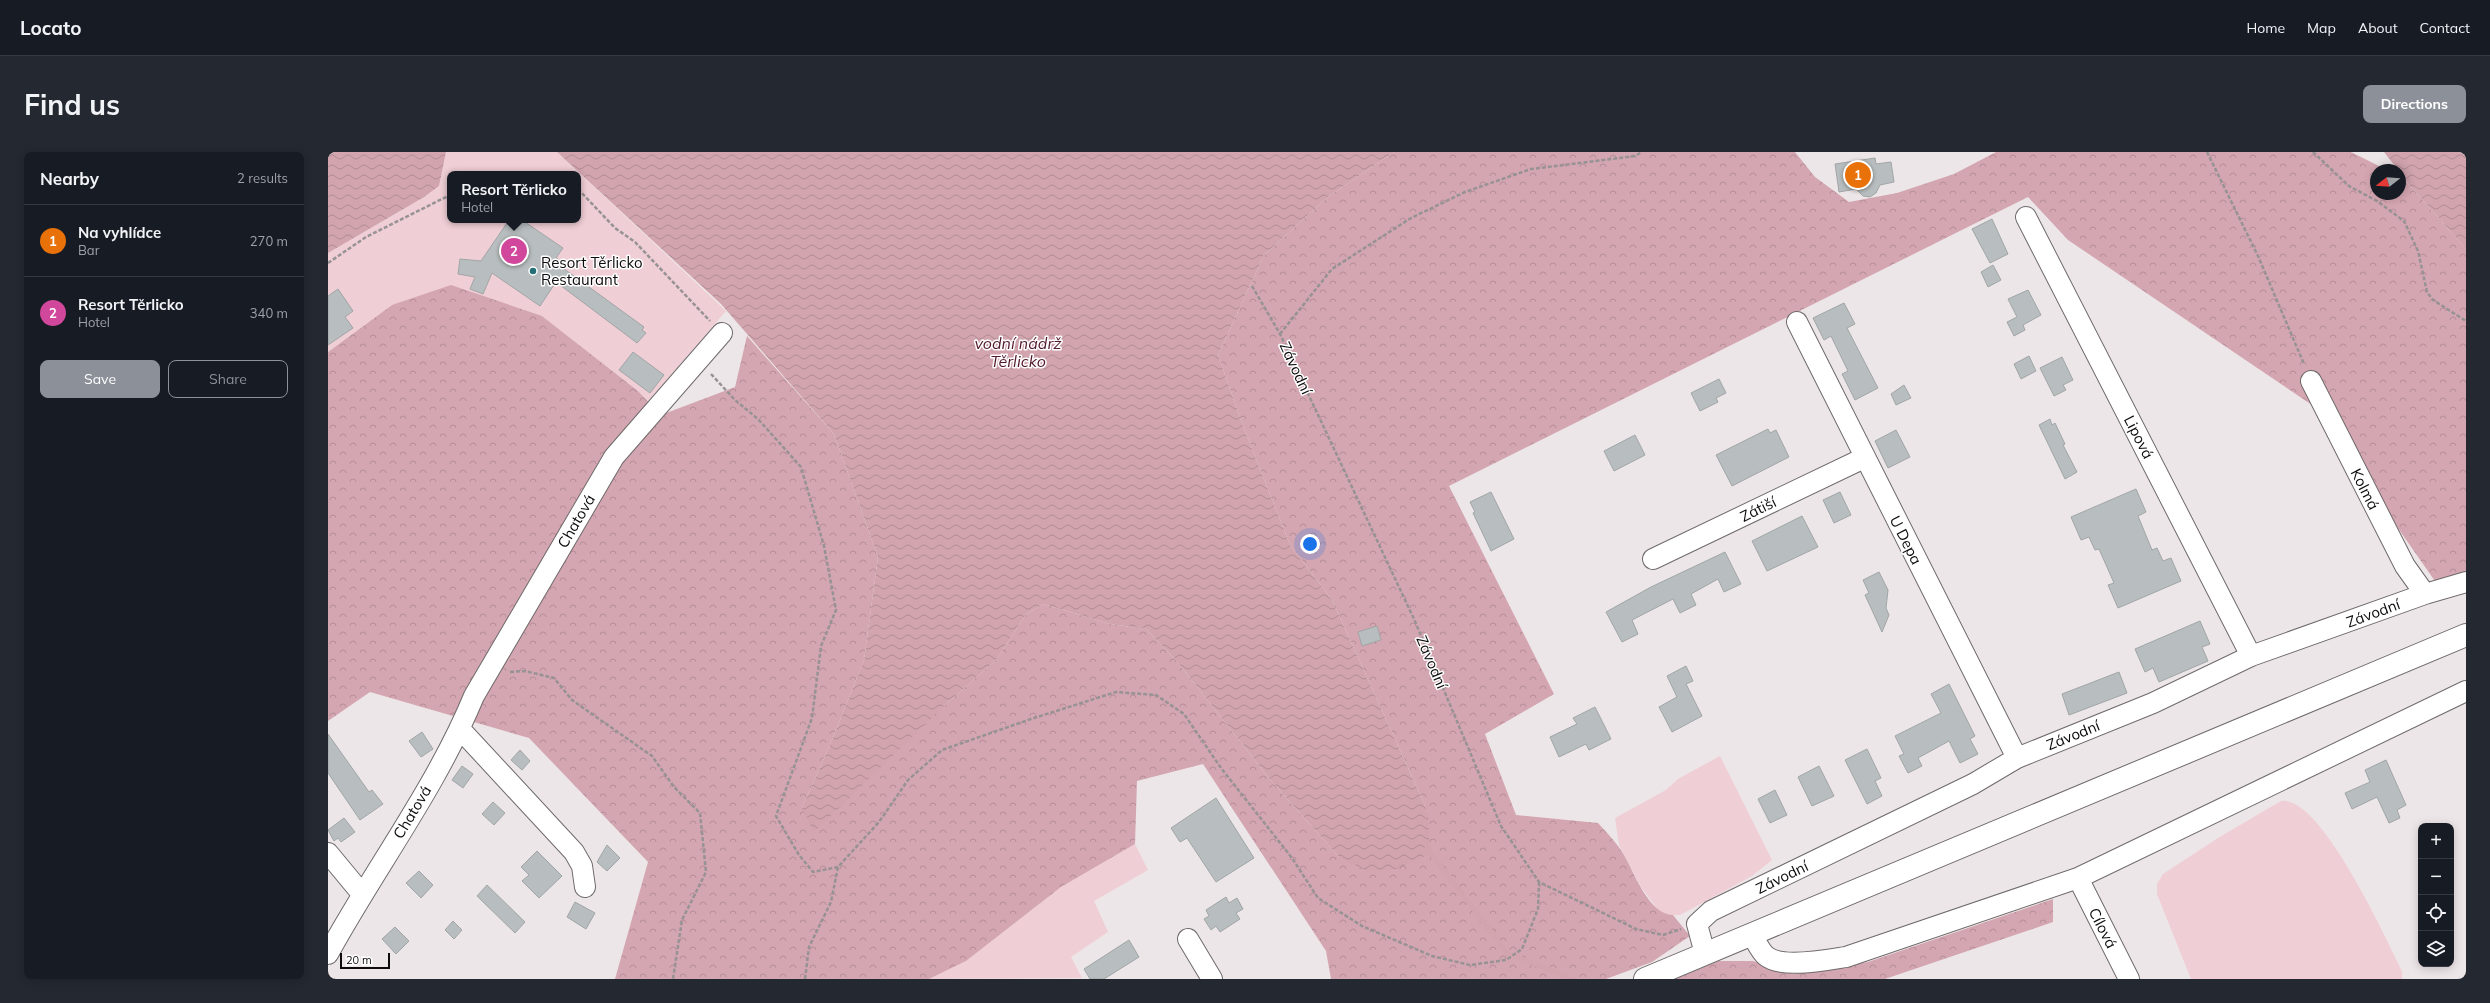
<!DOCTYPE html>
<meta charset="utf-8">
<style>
body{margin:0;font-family:Mulish,sans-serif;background:#242831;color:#f1f3f6}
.controls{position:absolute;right:12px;bottom:12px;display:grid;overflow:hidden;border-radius:8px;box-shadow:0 2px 10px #0003}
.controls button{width:36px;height:36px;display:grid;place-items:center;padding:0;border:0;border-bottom:1px solid #363941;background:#171b24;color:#f1f3f6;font:20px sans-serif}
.compass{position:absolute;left:2042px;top:12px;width:36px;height:36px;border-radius:50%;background:#171b24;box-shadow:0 2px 10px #0003;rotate:253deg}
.scale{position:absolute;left:12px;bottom:10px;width:50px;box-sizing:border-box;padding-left:4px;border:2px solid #0d0b0c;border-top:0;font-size:11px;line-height:14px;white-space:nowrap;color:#0d0b0c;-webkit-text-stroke:3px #fff;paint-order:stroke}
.you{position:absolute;left:982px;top:392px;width:14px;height:14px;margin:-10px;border:3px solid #fff;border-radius:50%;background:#1a73e8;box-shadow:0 0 0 6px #1a73e833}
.badge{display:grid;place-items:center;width:26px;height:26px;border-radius:50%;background:#8c9099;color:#fff;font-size:13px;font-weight:700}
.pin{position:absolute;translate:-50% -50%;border:2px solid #fff;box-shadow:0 1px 4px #0006}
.popup{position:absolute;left:119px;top:19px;width:134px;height:52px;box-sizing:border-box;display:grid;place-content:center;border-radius:8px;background:#171b24;filter:drop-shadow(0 1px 3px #0005);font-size:13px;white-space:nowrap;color:#9ea1a6}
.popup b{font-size:15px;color:#f1f3f6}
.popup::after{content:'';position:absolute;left:50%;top:100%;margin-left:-8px;border:8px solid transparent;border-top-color:#171b24}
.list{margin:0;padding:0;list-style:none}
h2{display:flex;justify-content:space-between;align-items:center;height:52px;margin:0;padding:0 16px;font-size:17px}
h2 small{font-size:13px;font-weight:400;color:#9ea1a6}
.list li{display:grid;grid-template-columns:26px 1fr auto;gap:12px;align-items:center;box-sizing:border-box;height:72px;padding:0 16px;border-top:1px solid #363941}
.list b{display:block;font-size:15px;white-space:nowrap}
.list p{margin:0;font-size:13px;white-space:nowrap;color:#9ea1a6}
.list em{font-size:13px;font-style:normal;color:#9ea1a6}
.actions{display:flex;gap:8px;padding:12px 16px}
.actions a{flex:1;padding:9px 0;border:1px solid #8c9099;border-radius:8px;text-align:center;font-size:14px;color:#8c9099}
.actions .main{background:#8c9099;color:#fff}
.icon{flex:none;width:22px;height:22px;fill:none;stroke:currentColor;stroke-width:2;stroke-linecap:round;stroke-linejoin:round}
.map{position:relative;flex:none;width:2138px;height:827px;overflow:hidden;border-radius:8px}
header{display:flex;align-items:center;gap:24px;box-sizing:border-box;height:56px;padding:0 20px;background:#171b24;border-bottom:1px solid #363941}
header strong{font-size:19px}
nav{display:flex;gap:22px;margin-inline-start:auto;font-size:14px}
.intro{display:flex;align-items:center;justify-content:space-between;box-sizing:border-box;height:96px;padding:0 24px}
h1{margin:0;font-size:28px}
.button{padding:10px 18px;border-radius:8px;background:#8c9099;color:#fff;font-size:14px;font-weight:700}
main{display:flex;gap:24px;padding:0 24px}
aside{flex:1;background:#171b24;border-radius:8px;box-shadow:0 2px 10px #0003}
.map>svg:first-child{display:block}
</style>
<header>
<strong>Locato</strong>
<nav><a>Home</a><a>Map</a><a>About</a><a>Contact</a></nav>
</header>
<div class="intro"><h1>Find us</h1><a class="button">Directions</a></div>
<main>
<aside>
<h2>Nearby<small>2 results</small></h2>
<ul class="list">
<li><span class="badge" style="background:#e8710a">1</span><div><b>Na vyhlídce</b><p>Bar</p></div><em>270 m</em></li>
<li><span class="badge" style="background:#d1479c">2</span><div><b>Resort Těrlicko</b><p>Hotel</p></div><em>340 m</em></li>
</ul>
<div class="actions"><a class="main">Save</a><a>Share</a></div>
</aside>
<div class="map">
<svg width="2138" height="827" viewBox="0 0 2138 827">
<defs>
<pattern id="forest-crowns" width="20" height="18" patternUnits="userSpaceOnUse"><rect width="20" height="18" fill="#d4a6b1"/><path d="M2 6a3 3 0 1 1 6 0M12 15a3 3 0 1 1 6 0" fill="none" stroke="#b58e97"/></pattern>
<pattern id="water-waves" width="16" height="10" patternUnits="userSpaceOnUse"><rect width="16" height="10" fill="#d1a4ae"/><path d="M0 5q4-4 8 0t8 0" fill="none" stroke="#b28c94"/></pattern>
</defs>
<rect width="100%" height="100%" fill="#ede6e8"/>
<path fill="#efced5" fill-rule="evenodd" d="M118 0H229L398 159 320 249 310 239 214 164 64 153 0 200V101L96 45 111 34ZM122 22H250V68H122Z
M1392 604 1444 708 1424 724 1352 763H1339L1330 758 1313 735 1291 693 1287 666 1338 638 1350 627Z
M1953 649C1993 643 2058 787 2074 819V827H1863L1829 742V732L1835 722 1890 686Z
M807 692 820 718 766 749 780 780 743 805 754 826 601 827 638 809 733 735Z"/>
<path fill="url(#forest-crowns)" d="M1066 0H1467L1487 25 1521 50 1569 41 1626 22 1668 0H2023L2059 18H2048V42H2072V25L2076 27 2138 97V424L2109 432 1984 253 1740 88 1700 45 1121 334 1226 542 1157 582 1188 663 1270 671C1279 681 1289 691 1296 703 1306 720 1321 763 1345 763L1362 784 1324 810 1278 827H1003L998 799 875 612 809 629 807 692 733 735 638 809 601 827H287L320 710 201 586 42 540 0 569V200L64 153 123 133 214 164 310 239 333 263 407 235 419 184 506 282 550 405 536 508 504 588 474 656 617 553 668 508 698 462 716 452 782 472 818 477 847 507 941 626 1011 705 1100 660 1004 448 962 393 915 274 890 203 936 103 1000 45Z
M1725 747V770L1557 827H1347L1391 809H1425L1465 822 1540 810Z"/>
<path fill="url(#water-waves)" d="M0 0H118L111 34 96 45 0 101Z
M229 0H1066L1000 45 936 103 890 203 915 274 962 393 1004 448 1100 660 1102 702 1068 717 1039 719 1011 705 941 626 847 507 818 477 782 472 716 452 698 462 668 508 617 553 486 680 474 656 504 588 536 508 550 405 506 282 393 152Z
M2056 0H2138V97L2076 27 2072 18H2070Z"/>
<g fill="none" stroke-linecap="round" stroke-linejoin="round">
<path stroke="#d1a4ae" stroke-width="5" d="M1099 696 1179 801 1245 827"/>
</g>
<path fill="#b8bebf" stroke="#a0a5a6" d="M1547 6 1548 12 1563 10 1566 30 1552 33 1548 41 1542 45 1535 44 1528 37 1511 40 1507 12Z
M1664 67 1680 102 1662 111 1644 77Z
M181 68H194L235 96 228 106 230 107 228 111 316 175 314 178 318 181 309 191 228 130 212 154 164 121 155 142 142 137 147 125 130 122 132 107 153 109Z
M1665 113 1673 128 1660 135 1653 120Z
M10 137 25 159 17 165 25 176 0 193V144Z
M1700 138 1713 163 1695 173 1697 178 1686 184 1679 170 1689 165 1680 147Z
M1516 151 1527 172 1519 176 1550 236 1527 248 1514 222 1520 219 1503 184 1496 188 1485 166Z
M305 200 336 223 322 241 291 218Z
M1701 204 1708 219 1693 227 1686 212Z
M1734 205 1745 228 1735 233 1738 238 1726 244 1712 216Z
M1391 227 1398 241 1388 246 1390 250 1372 259 1363 241Z
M1576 233 1583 246 1568 253 1563 242Z
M1722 267 1724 273 1727 271 1737 292 1735 293 1749 320 1737 327 1711 273Z
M1440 277 1442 281 1448 278 1461 305 1404 334 1388 303Z
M1568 278 1582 305 1560 316 1547 289Z
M1307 283 1317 303 1286 319 1276 299Z
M1808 337 1818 360 1810 364 1824 398 1829 396 1835 409 1843 406 1853 429 1790 456 1780 433 1786 431 1771 397 1767 398 1761 385 1753 388 1743 365Z
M1163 340 1186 387 1163 399 1145 361 1147 360 1142 350Z
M1512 340 1523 363 1506 371 1495 348Z
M1474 364 1490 395 1439 419 1424 389Z
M1397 400 1413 432 1396 440 1390 427 1363 442 1368 453 1352 461 1345 447 1304 468 1310 482 1294 490 1278 460 1323 435Z
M1551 420 1560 438 1558 456 1561 463 1554 480 1537 443 1541 441 1535 428Z
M1872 469 1882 492 1874 495 1880 509 1831 530 1825 516 1817 520 1807 497Z
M1049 474 1053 488 1034 494 1030 480Z
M1358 514 1365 529 1358 532 1374 564 1344 580 1331 555 1349 545 1339 524Z
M1791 520 1799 541 1741 563 1734 542Z
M1621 532 1647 584 1642 587 1650 602 1632 611 1621 589 1590 606 1594 614 1580 621 1571 604 1576 602 1567 584 1613 561 1603 542Z
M1267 555 1283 587 1261 598 1258 592 1231 605 1222 585 1249 572 1245 566Z
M94 580 105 597 93 605 81 589Z
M0 582 41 640 44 638 55 652 32 668 0 621Z
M1539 597 1553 626 1547 629 1554 644 1539 652 1517 608Z
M192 598 202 609 194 618 183 608Z
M2058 608 2078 653 2069 658 2072 666 2061 671 2049 645 2024 657 2017 641 2042 630 2037 618Z
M134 614 145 622 135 636 124 628Z
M1491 614 1506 644 1484 654 1470 625Z
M1447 638 1459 663 1442 671 1430 647Z
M888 646 926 706 888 730 859 686 852 690 843 676Z
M165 650 177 661 166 673 154 662Z
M16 666 27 680 13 690 10 686 6 689 0 678Z
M279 693 292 706 279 719 269 710Z
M209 699 234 724 211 746 194 729 201 723 193 715Z
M91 719 105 733 93 746 78 731Z
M159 733 197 770 187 781 149 744Z
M898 745 901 751 909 746 915 757 908 761 912 767 892 780 888 774 883 778 876 767 881 764 878 758Z
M247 750 267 761 258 777 239 765Z
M125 769 134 778 126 787 117 778Z
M67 775 81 789 68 802 54 787Z
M801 788 811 805 776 827H762L756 817Z"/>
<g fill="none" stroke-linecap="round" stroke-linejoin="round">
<g stroke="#6f6a6b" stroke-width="22">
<path id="minor" d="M1698 65 1923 504
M1469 170 1689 606
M1983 229 2077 414 2097 442
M1325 407 1536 306
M132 577 246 700 254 714 257 735
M0 701 34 742
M1750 726 1801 827
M1424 783C1428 789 1432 799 1438 804 1454 817 1499 808 1518 805L1750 726 2138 539
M860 787 884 827
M0 802C47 716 108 636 146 544L286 305 394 181
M1377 802 1369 772 1383 759 1645 632 1689 606 1825 551 1923 504 2097 442 2138 430"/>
</g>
<g stroke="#6f6a6b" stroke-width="24">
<path id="major" d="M1317 827 2138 483"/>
</g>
<path stroke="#979294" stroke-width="2.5" stroke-dasharray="4 2" stroke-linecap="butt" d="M1879 0 1930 104 1976 212
M1985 0 2021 34 2049 49 2076 69 2090 99 2099 140 2105 148 2138 169
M250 37 287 76 307 90 382 169
M0 111 38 85 122 43
M924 134 952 182 1086 467 1173 674 1211 730 1308 777 1335 783 1353 777
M952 182 1004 117 1083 66 1137 40 1203 17 1307 4 1314 0
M383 222 407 248 430 267 473 315 496 394 508 458 493 494 484 566 448 664 471 703 485 720 510 715
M182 520 197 519 226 526 244 548 324 604 346 635 372 661 378 720 354 768 345 827
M477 827 481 795 503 750 510 715 551 670 580 628 614 598 703 567 788 540 828 543 856 562 893 616 964 706 990 746 1034 774 1104 804 1142 813 1178 808 1194 797 1210 757 1211 730"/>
<use href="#minor" stroke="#fff" stroke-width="20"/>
<use href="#major" stroke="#fff" stroke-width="22"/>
</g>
<circle fill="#246e76" stroke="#fff" stroke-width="1.5" cx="205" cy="119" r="4"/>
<g text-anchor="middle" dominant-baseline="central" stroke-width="3" stroke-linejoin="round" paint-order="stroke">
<g font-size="15" fill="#0d0b0c" stroke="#fff" text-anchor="start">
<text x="213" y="110">Resort Těrlicko<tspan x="213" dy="17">Restaurant</tspan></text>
</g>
<g font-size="15" fill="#0d0b0c" stroke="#fff">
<text transform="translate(968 216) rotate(65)">Závodní</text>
<text transform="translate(1811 285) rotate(63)">Lipová</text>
<text transform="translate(2037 337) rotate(63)">Kolmá</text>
<text transform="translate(1430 357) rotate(-26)">Zátiší</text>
<text transform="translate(248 369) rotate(-60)">Chatová</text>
<text transform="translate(1578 388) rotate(63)">U Depa</text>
<text transform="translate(2045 461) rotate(-20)">Závodní</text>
<text transform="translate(1104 510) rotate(67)">Závodní</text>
<text transform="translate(1745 583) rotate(-22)">Závodní</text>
<text transform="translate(84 660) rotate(-59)">Chatová</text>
<text transform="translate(1454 725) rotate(-26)">Závodní</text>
<text transform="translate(1775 776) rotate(63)">Cílová</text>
</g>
<g font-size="16" font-style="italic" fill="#51192b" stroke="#fff">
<text x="690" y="191">vodní nádrž<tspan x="690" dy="18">Těrlicko</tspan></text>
</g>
</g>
</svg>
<div class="controls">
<button>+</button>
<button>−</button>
<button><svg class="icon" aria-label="locate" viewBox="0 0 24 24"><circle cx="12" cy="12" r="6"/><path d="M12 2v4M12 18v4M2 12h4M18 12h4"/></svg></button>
<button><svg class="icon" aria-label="layers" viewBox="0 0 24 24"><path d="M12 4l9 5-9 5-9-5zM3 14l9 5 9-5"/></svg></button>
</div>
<svg class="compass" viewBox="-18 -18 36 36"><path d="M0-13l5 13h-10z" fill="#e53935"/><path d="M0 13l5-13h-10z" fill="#9ea1a6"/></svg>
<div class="scale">20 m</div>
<div class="you"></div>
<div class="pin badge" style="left:1530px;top:23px;background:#e8710a">1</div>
<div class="pin badge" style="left:186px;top:99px;background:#d1479c">2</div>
<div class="popup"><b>Resort Těrlicko</b>Hotel</div>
</div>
</main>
